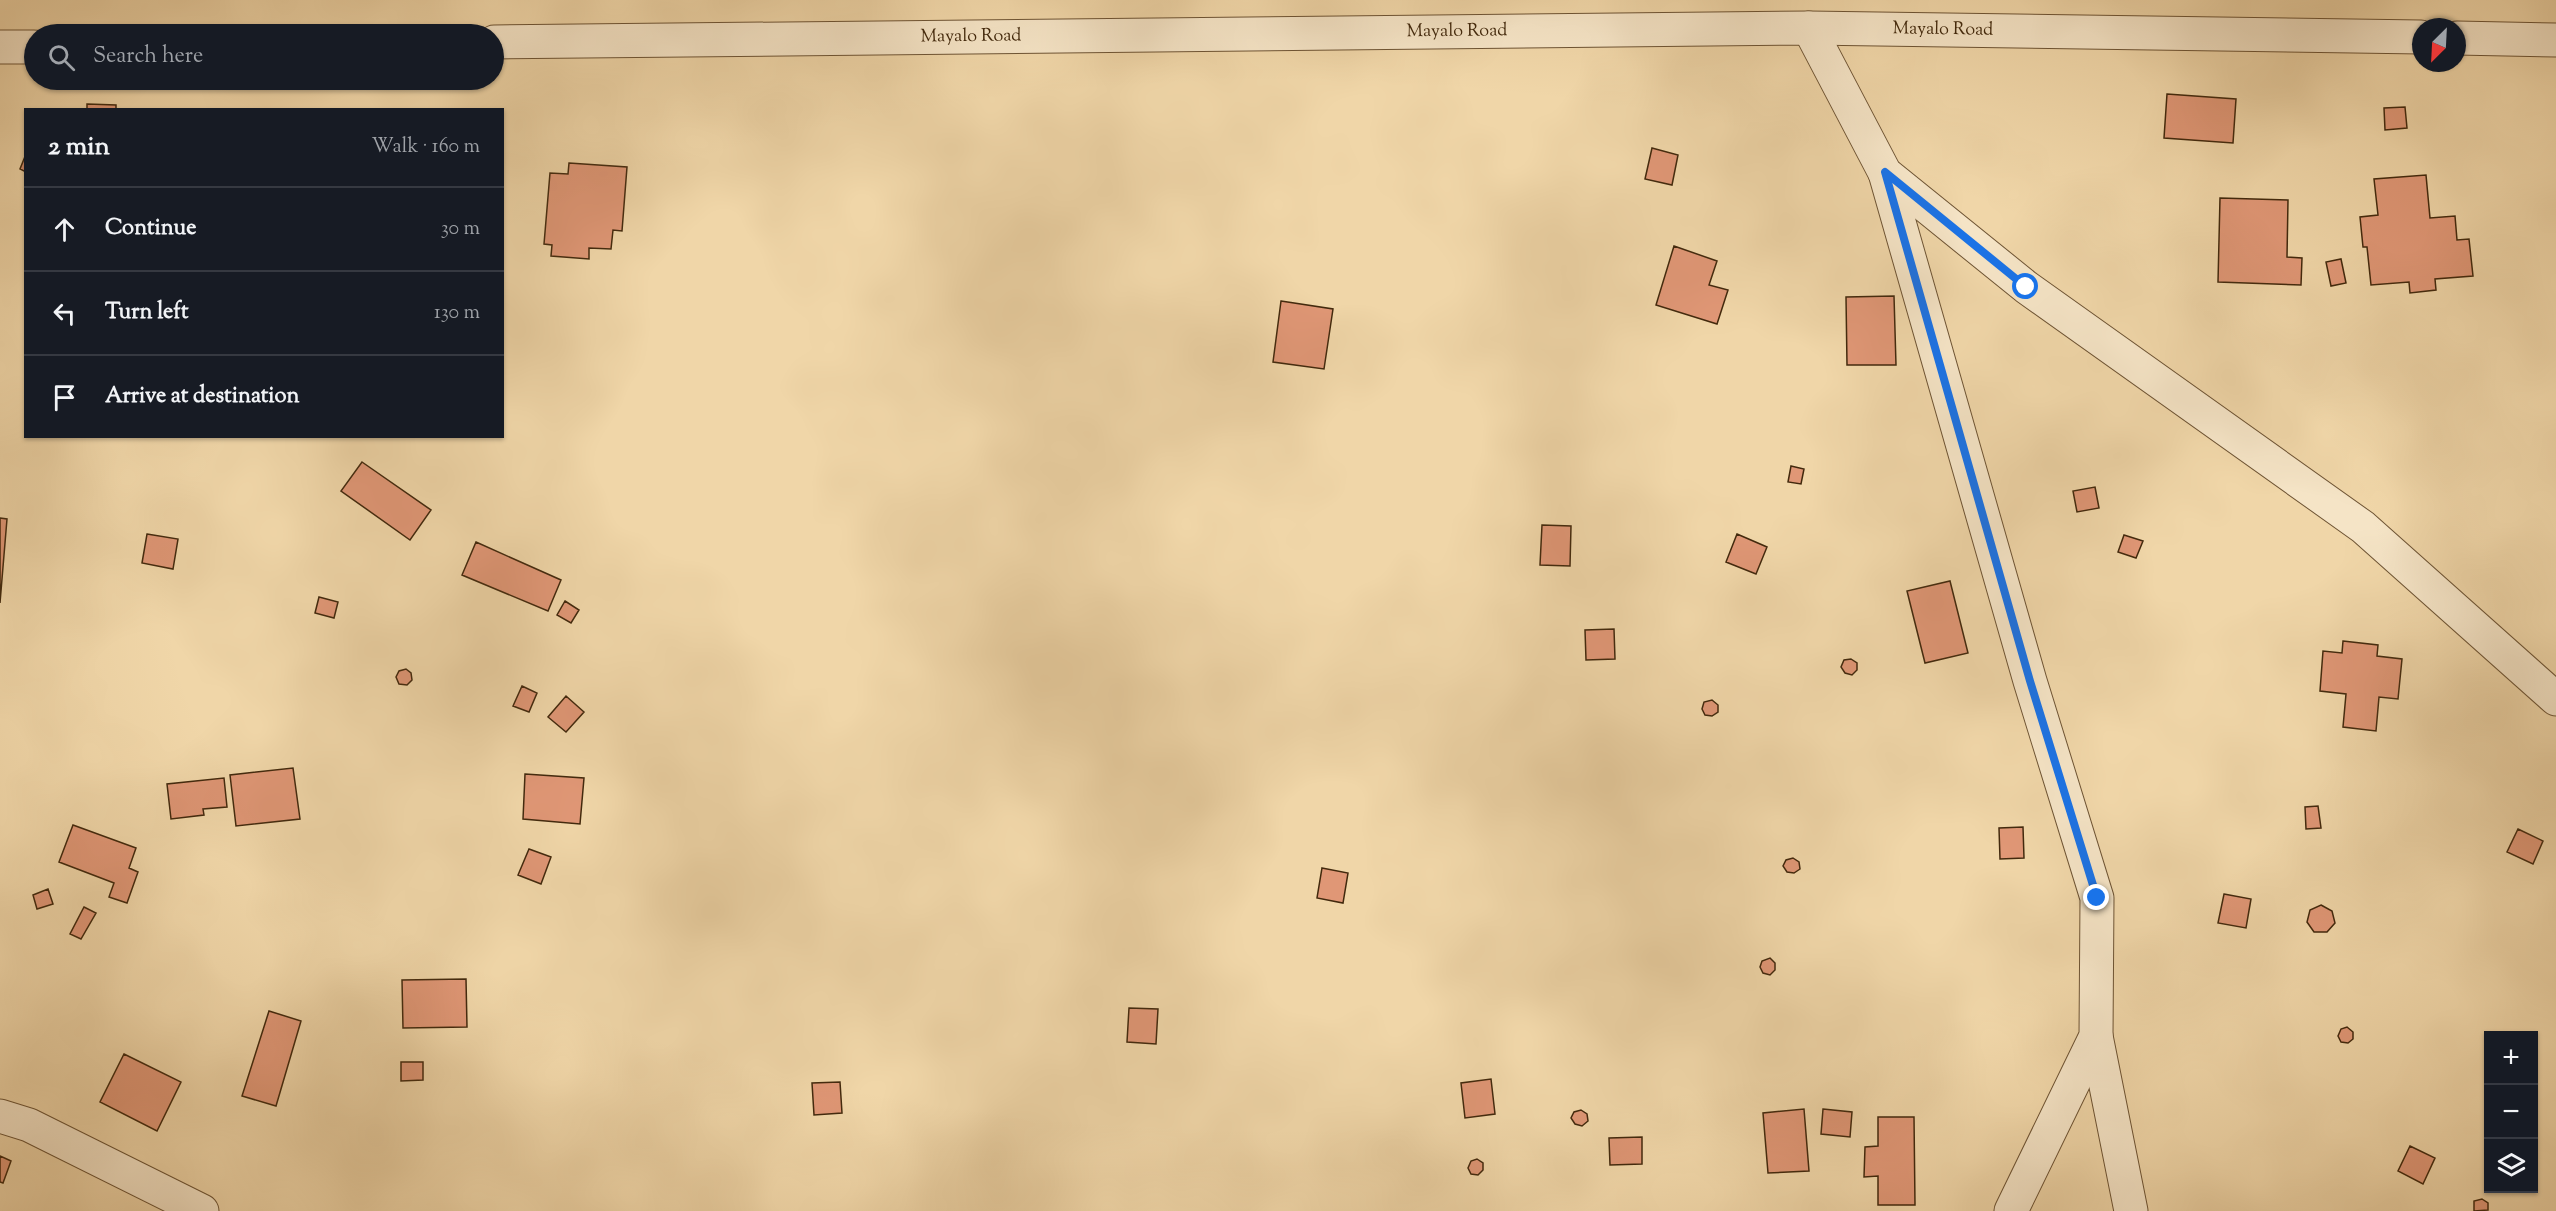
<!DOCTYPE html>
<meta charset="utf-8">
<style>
body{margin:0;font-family:"Sorts Mill Goudy",serif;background:#242831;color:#f1f3f6}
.controls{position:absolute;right:18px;bottom:18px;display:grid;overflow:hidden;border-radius:0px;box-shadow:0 2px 4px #0004}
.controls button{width:54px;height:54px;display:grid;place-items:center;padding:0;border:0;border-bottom:2px solid #363941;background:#171b24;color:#f1f3f6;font:30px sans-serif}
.compass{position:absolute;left:2412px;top:18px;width:54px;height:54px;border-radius:50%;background:#171b24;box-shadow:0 2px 4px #0004;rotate:204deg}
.stop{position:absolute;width:18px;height:18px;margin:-14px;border:4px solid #1a73e8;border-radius:50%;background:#fff}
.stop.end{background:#1a73e8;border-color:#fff;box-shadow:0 2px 6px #0008}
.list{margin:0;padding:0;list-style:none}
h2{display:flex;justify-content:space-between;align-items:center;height:78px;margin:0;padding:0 24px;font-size:26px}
h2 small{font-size:20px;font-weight:400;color:#9ea1a6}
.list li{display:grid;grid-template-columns:39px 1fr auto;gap:18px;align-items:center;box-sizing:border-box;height:84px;padding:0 24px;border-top:2px solid #363941}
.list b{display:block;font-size:22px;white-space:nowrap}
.list em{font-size:20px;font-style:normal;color:#9ea1a6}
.icon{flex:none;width:33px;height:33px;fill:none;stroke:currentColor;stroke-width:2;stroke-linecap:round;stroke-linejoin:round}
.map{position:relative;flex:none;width:2556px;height:1211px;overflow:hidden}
.search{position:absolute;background:#171b24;box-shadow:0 2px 4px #0004;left:24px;top:24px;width:480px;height:66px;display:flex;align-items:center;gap:15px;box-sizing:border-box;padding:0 21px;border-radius:33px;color:#9ea1a6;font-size:22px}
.panel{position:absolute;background:#171b24;box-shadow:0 2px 4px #0004;left:24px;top:108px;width:480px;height:330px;border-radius:0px}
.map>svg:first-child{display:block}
</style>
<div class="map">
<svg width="2556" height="1211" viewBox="0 0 2556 1211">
<rect width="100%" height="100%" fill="#f0d6a8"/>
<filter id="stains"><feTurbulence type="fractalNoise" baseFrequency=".00333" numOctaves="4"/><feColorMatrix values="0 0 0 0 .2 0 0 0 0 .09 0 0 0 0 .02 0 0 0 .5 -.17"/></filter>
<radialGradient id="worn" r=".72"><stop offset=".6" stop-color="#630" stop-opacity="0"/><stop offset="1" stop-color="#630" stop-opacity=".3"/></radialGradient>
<path fill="#e09776" stroke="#42290d" stroke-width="1.5" d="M2167 94 2236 99 2233 143 2164 138Z
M87 104 116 105V110H87Z
M2405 107 2407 128 2385 130 2384 108Z
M1652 148 1678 155 1672 185 1645 179Z
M26 154V172L20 169Z
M569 163 627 167 622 231 613 230 611 249 589 248V259L551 256 552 245 544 244 550 173 568 174Z
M2426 175 2430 218 2455 216 2457 240 2469 239 2473 276 2435 279 2436 290 2410 293 2409 282 2371 285 2367 247H2363L2360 217 2378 215 2374 179Z
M2220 198 2288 200 2287 257 2302 258 2301 285 2218 282Z
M1674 246 1717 261 1709 285 1728 290 1717 324 1656 305Z
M2341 259 2346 283 2331 286 2326 262Z
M1894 296 1896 365H1847L1846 297Z
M1281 301 1333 309 1324 369 1273 362Z
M362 462 431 510 410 540 341 491Z
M1791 466 1804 469 1801 484 1788 482Z
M2095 487 2099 508 2077 512 2073 491Z
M0 518 7 519 0 603Z
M1542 525 1571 526 1570 566 1540 565Z
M147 534 178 539 173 569 142 563Z
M1737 534 1767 547 1756 574 1726 562Z
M2124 535 2143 541 2136 558 2118 552Z
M476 542 561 580 548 611 462 575Z
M1950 581 1968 653 1925 663 1907 591Z
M319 597 338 602 334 618 315 613Z
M565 601 579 610 571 623 557 615Z
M1614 629 1615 659 1586 660 1585 630Z
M2343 641 2378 645 2377 656 2402 659 2398 699 2379 697 2376 731 2343 727 2346 694 2320 691 2323 651 2342 653Z
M1851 659 1857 663V670L1852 675 1845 673 1841 667 1844 660Z
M406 669 411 673 412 680 407 685 399 684 396 677 399 671Z
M522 686 537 693 529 712 513 706Z
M566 696 584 712 566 732 548 717Z
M1712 700 1718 705V712L1712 716 1705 715 1702 709 1704 702Z
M293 768 300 819 236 826 230 775Z
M525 774 584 778 580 824 523 819Z
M224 778 227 807 203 809 204 815 171 819 167 784Z
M2318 806 2321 828 2306 829 2305 807Z
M73 825 136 848 129 868 138 872 127 903 109 897 114 883 59 862Z
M2023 827 2024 858 2000 859 1999 828Z
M2518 829 2543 841 2533 864 2507 852Z
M529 849 551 857 541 884 518 875Z
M1793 858 1799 862 1800 869 1794 873 1787 872 1783 866 1786 860Z
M1322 868 1348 873 1343 903 1317 898Z
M48 889 53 904 37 909 33 895Z
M2224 894 2251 899 2246 928 2218 923Z
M2321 905 2332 911 2335 923 2327 932H2314L2307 922 2310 910Z
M84 907 96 913 81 939 70 934Z
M1770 958 1775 963V970L1770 975 1763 973 1760 967 1762 961Z
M466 979 467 1027 403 1028 402 980Z
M1129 1008 1158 1009 1156 1044 1127 1042Z
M269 1011 301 1021 276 1106 242 1096Z
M2347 1027 2353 1032V1039L2348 1043 2341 1042 2338 1036 2341 1029Z
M124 1054 181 1082 157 1131 100 1102Z
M401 1062H423V1080L401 1081Z
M1491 1079 1495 1114 1465 1118 1461 1083Z
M840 1082 842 1113 814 1115 812 1083Z
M1804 1109 1809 1171 1768 1173 1763 1113Z
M1823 1109 1852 1112 1850 1137 1821 1134Z
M1581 1110 1587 1114 1588 1121 1582 1126 1575 1124 1571 1118 1574 1112Z
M1878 1117H1914L1915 1205H1878V1176L1864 1177 1865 1147 1878 1146Z
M1642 1137V1164L1610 1165 1609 1138Z
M2410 1146 2435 1158 2423 1184 2398 1171Z
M0 1156 11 1161 3 1183 0 1182Z
M1477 1159 1483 1163V1170L1478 1175 1471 1174 1468 1168 1471 1161Z
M2482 1199 2488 1203V1210L2474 1211V1201Z"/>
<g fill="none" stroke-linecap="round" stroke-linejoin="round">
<g stroke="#6e5434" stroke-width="35">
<g id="minor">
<path d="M1809 28 1885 173 2026 287 2363 527 2556 699"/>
<path d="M2457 38 2556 40"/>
<path id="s1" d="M494 42 1809 28 2421 37"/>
<path d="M0 47H34"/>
<path d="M1885 173 2030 681 2097 898 2096 1036 2011 1211"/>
<path d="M2096 1036 2131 1211"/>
<path d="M0 1116 29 1125 202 1211"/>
</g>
</g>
<use href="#minor" stroke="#f5e4c6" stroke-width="33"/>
</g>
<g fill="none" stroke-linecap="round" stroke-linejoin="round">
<path stroke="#1a73e8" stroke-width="8" d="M2026 287 1885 172 2030 681 2097 898"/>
</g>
<g text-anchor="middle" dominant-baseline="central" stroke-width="6" stroke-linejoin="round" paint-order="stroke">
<g font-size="18" fill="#42290d" stroke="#f5e4c6">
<text stroke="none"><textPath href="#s1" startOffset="1449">Mayalo Road</textPath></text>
<text stroke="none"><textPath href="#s1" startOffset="963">Mayalo Road</textPath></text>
<text stroke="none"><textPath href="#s1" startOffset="477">Mayalo Road</textPath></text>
</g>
</g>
<rect width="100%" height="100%" filter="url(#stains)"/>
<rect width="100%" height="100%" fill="url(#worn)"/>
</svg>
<div class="controls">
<button>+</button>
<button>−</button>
<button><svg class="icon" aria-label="layers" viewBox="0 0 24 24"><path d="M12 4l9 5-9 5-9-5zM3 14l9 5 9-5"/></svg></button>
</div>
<svg class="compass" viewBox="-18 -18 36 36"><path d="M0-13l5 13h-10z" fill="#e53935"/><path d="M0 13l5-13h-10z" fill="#9ea1a6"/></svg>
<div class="stop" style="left:2026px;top:287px"></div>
<div class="stop end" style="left:2097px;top:898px"></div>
<div class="search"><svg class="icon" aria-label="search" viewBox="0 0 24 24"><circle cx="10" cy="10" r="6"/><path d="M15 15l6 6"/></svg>Search here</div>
<section class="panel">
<h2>2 min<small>Walk · 160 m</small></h2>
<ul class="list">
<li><svg class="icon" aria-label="ahead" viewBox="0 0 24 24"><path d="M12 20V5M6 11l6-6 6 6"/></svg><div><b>Continue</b></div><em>30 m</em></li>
<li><svg class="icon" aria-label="left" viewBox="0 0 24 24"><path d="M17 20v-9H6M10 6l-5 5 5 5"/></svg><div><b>Turn left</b></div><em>130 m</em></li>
<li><svg class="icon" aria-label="arrive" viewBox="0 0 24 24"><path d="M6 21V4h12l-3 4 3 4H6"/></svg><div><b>Arrive at destination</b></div></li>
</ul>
</section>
</div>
